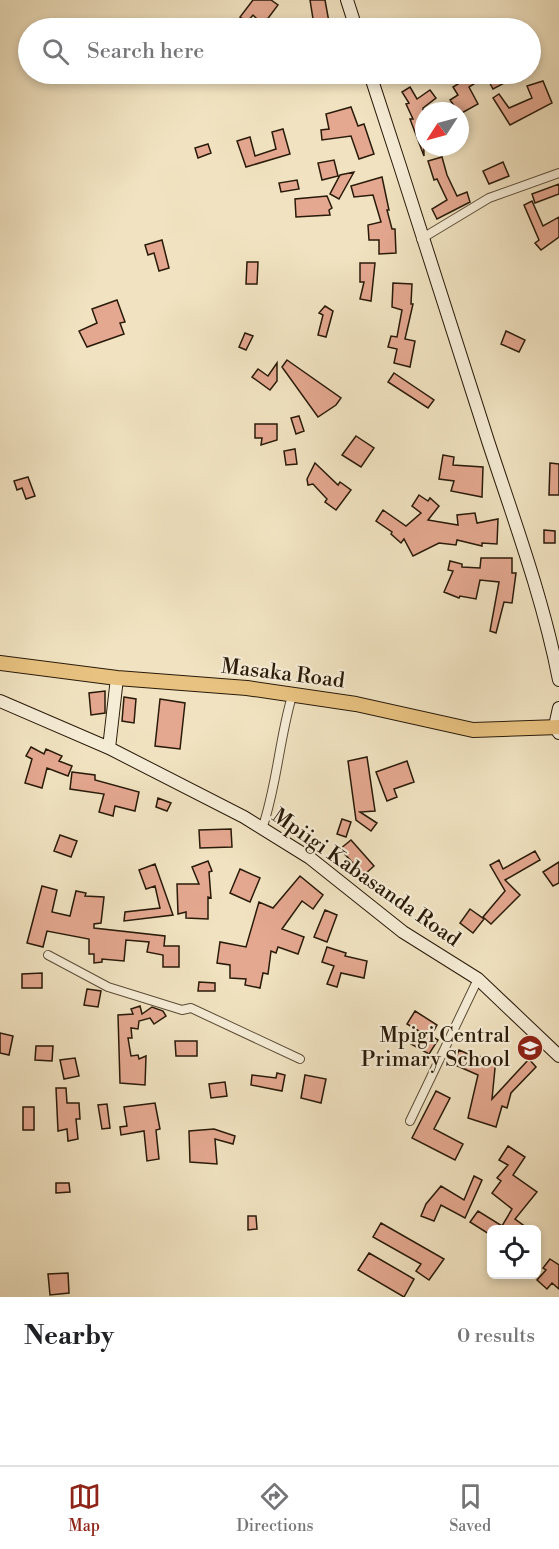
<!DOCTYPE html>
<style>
body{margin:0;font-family:"Libre Bodoni",serif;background:#f6f6f6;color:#202124}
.controls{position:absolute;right:18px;bottom:18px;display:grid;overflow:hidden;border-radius:9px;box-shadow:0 3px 9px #0003}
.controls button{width:54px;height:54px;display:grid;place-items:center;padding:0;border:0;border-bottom:2px solid #e0e0e0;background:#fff;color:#202124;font:30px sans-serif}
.compass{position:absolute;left:415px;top:102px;width:54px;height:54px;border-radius:50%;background:#fff;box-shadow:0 3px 9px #0003;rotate:234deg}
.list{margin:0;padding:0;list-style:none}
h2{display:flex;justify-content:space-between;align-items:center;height:78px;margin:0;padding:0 24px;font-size:26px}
h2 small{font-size:20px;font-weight:400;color:#757577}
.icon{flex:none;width:33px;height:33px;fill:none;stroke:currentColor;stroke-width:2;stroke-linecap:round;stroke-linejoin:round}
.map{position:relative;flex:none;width:559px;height:1297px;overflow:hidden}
.search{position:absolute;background:#fff;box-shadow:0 3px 9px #0003;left:18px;right:18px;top:18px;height:66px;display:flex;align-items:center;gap:15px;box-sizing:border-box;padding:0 21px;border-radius:33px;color:#757577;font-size:22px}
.sheet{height:168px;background:#fff}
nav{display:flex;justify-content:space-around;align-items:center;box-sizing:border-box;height:84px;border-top:2px solid #e0e0e0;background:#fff;font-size:16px;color:#757577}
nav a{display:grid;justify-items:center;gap:3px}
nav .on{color:#8f2418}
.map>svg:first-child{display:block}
</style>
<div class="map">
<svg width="559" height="1297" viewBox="0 0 559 1297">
<rect width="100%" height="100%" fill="#f1e3c1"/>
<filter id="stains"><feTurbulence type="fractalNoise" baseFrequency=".00333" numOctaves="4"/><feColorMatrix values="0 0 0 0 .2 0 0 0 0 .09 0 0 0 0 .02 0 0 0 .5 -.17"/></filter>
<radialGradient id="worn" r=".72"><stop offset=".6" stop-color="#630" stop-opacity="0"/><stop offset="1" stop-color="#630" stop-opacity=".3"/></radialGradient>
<path fill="#e4a890" stroke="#291a09" stroke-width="1.5" d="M253 0H271L278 5 263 25 253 15 247 22 240 17Z
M310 0H325L329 22 314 25Z
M451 74H507L510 80 493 89 486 76 469 87 478 104 460 114 450 100 458 95 453 87 458 84Z
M543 81 552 103 510 125 493 98 499 94 509 108 532 98 527 86Z
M410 87 417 99 430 90 436 98 423 108 424 156 410 119H413L406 104 409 103 402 92Z
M351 107 358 126 364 124 374 154 359 159 351 136 322 140 321 130 329 129 326 114Z
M283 129 290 154 246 167 237 141 250 137 255 156 276 149 272 132Z
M208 144 211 153 198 158 195 148Z
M442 157 447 175 457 196 467 192 470 202 437 219 432 209 447 200 437 179 434 180 428 161Z
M334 160 338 176 322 180 318 163Z
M503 162 509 176 489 184 483 171Z
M354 172 339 199 330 194 340 175Z
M382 177 389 210H387L392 229H395L396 253 379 254V240H369L368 225 381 222 373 195 354 197 351 186Z
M297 180 299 189 281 192 279 183Z
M559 184V194L535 203 532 194Z
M327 196 332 208 329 210 330 215 296 217 295 199Z
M532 201 543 226 559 217V237L541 250 535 243 539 240 524 205Z
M162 240 169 268 159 271 154 253 148 255 145 245Z
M247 262H258L257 284H246Z
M360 263H375L371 301 360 299 364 282H360Z
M393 283 412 284 411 304H413L405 339 415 341 410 367 394 363 397 349 388 347 391 336 397 337 402 310 392 307Z
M117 300 125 322 120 323 124 334 87 347 79 331 97 323 92 309Z
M325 306 333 311 326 337 318 335 323 315 319 313Z
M506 331 525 340 519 352 501 344Z
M245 333 253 336 246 350 239 347Z
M287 360 341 398 336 405 318 417 282 367Z
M277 363V381L270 390 252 377 258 369 268 376Z
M394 373 434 400 428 408 388 382Z
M299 416 304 431 296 434 291 418Z
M255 424H277V440L261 445 262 438H255Z
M356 436 374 448 361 467 342 455Z
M295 449 297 464 286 465 284 451Z
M443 455 454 457 453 465 483 467 482 497 451 491 454 481 439 479Z
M315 463 338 485 340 482 351 490 336 510 325 502 327 499 313 484 308 485 307 479Z
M550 463 559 464V495H549Z
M28 477 35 496 26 499 22 488 17 490 14 481Z
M419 495 428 501 430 498 439 506 428 520 458 525 457 515 475 513 477 523 498 519 497 544 482 543V546L457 540 456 545 439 543 413 556 404 539 401 543 391 534 392 532 376 521 383 510 406 526 421 513 412 506Z
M544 530 555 531V543H544Z
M481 558H512V573H516L512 603 504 602 496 633 490 631 499 582 480 580 476 599 460 596 459 598 444 592 453 571 448 570 450 561 462 564V567L480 568Z
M105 691V713L91 715 89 693Z
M124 697 136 699 134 723 122 721Z
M160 699 185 703 180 749 155 746Z
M31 747 44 754 46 749 62 756 59 761 72 766 68 776 47 768 42 788 25 783 32 759 26 756Z
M367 757 375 811 360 812 377 823 371 831 356 820 348 761Z
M407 761 414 782 394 789 397 797 387 801 376 772Z
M72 772 95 775V780L139 792 135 811 115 806 113 816 99 812 104 794 70 789Z
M158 798 171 803 167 811 156 807Z
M342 819 351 822 346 837 337 834Z
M231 829 232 847 200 848 199 830Z
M60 835 77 841 71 857 54 851Z
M351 840 374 866 364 875 340 849Z
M535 851 540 860 505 880 520 895 491 924 483 917 505 891 490 865 499 860 503 869Z
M208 861 212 871 209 872 211 898 208 897V919L186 918V912L178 914 177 884H199L192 867Z
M559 862V883L553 886 543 872Z
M155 864 173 915 124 921 125 912 160 908 155 886 146 889 139 870Z
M240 869 260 878 250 902 230 893Z
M300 876 323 895 313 909 302 901 282 929 304 937 298 954 278 947 276 953 271 951 268 974 263 973 260 988 245 985 246 979 230 978V965L217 963 220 942 246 947 259 902 273 908Z
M42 886 57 890 52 912 70 916 76 891 86 893 85 896 104 897 101 923 94 924V928L165 936 164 946H179V967H163V955L147 952 149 942 126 940 124 961 102 959V962L94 963V954H89V939L47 931 43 947 27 943Z
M470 909 484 919 473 933 460 923Z
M325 910 337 915 327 942 314 937Z
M327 947 346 953 345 956 367 961 364 978 341 973 337 987 327 984 334 966 322 962Z
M42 973V988H22V974Z
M199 982 215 983V991H198Z
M87 989 101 991 98 1007 84 1005Z
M140 1006 142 1014 152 1007 163 1011 166 1016 154 1024 150 1018 139 1021 138 1029 131 1028 132 1038H128L131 1056 138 1055 139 1059 146 1056 145 1085 120 1083 118 1015 133 1014 131 1009Z
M415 1011 437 1025 431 1036 438 1040 429 1054 411 1044 419 1031 407 1024Z
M0 1033 13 1036 9 1055 0 1053Z
M175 1041H197V1056H176Z
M36 1046H53L52 1061 35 1060Z
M459 1050 473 1056 496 1058 492 1099 529 1059 536 1067 511 1093 507 1108 502 1106 496 1127 468 1118 478 1075 453 1064Z
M75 1058 79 1076 64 1079 60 1060Z
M277 1073 285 1075 282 1091 251 1085 252 1075 276 1078Z
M305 1075 326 1079 321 1103 301 1098Z
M225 1082 227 1096 211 1098 209 1084Z
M56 1088H66L67 1103H79L80 1119H76L78 1139 68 1141 67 1129 58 1131Z
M436 1091 450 1098 434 1129 463 1144 455 1160 412 1138Z
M155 1103 160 1129 156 1130 159 1159 147 1161 144 1131 121 1135 120 1127 127 1126 124 1107Z
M107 1104 110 1128 102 1129 98 1105Z
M23 1107H34V1130H23Z
M214 1129 235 1136 233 1144 215 1139 217 1164 190 1162 189 1131Z
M508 1146 525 1157 513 1175 537 1192 515 1219 530 1230H492V1236L470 1222 478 1211 502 1226 512 1209 492 1193 501 1181 497 1178 508 1165 499 1160Z
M474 1176 482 1180 465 1218 441 1205 434 1221 421 1216 426 1204 441 1186 464 1200Z
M56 1183H69L70 1192 56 1193Z
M248 1216H256L257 1229 248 1230Z
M381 1223 444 1259 429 1280 416 1271 421 1264 373 1237Z
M369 1253 414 1279 404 1297 358 1270Z
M550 1259 559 1265V1289L552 1283 547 1289 537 1280 546 1270 543 1268Z
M68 1273 69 1293 50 1295 48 1274Z"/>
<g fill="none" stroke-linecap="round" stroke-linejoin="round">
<g stroke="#5b4c37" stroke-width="10">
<path id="minor" d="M421 239 489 198 559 173
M262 829C277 786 279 740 292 696
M48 955 108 987 182 1010 191 1008 300 1059
M410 1121 478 979"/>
</g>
<g stroke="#291a09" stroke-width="14">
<path id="secondary" d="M347 0 356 28
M370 74C410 196 449 318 488 441 514 520 543 598 559 680
M0 701 109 748 244 817 310 858 403 932 478 979 559 1056
M559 708 555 726 559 733
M109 748 117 678"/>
</g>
<g stroke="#291a09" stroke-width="16">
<path id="primary" d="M0 663 117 678 247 688 356 704 473 730 559 727"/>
</g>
<use href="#minor" stroke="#f6edd7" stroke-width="8"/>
<use href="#secondary" stroke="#f6edd7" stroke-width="12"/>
<use href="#primary" stroke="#e8c280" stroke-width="14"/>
</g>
<defs>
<g id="school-disc" transform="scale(1.35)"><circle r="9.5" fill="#8f2418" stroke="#f6edd7"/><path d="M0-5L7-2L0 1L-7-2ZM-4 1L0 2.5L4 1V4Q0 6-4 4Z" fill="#fff"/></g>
</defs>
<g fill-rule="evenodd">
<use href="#school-disc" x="530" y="1048"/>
</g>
<g text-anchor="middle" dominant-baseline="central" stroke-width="4.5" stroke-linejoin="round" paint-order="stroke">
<g font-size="21" fill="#291a09" stroke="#f6edd7">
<text transform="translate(283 674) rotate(7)">Masaka Road</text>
<text transform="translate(366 878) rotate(35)">Mpiigi Kabasanda Road</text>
</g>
<g font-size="21" fill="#291a09" stroke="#f6edd7" text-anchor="end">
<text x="510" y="1036">Mpigi Central<tspan x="510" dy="24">Primary School</tspan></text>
</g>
</g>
<rect width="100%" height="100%" filter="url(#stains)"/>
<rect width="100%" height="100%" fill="url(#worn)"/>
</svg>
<div class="controls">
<button><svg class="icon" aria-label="locate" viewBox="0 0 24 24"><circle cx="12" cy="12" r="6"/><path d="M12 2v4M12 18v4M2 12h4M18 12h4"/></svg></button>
</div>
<svg class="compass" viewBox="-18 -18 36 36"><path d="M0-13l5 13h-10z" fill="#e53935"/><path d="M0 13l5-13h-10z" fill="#757577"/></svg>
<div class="search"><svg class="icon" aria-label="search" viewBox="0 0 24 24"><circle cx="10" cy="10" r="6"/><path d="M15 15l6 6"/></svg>Search here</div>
</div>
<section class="sheet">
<h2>Nearby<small>0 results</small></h2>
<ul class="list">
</ul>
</section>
<nav>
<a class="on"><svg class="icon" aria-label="map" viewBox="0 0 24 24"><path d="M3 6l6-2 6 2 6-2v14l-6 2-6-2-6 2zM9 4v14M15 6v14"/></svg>Map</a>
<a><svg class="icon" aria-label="directions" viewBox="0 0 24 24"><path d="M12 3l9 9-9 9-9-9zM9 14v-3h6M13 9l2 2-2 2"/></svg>Directions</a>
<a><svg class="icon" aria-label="saved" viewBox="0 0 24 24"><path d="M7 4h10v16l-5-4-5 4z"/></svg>Saved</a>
</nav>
